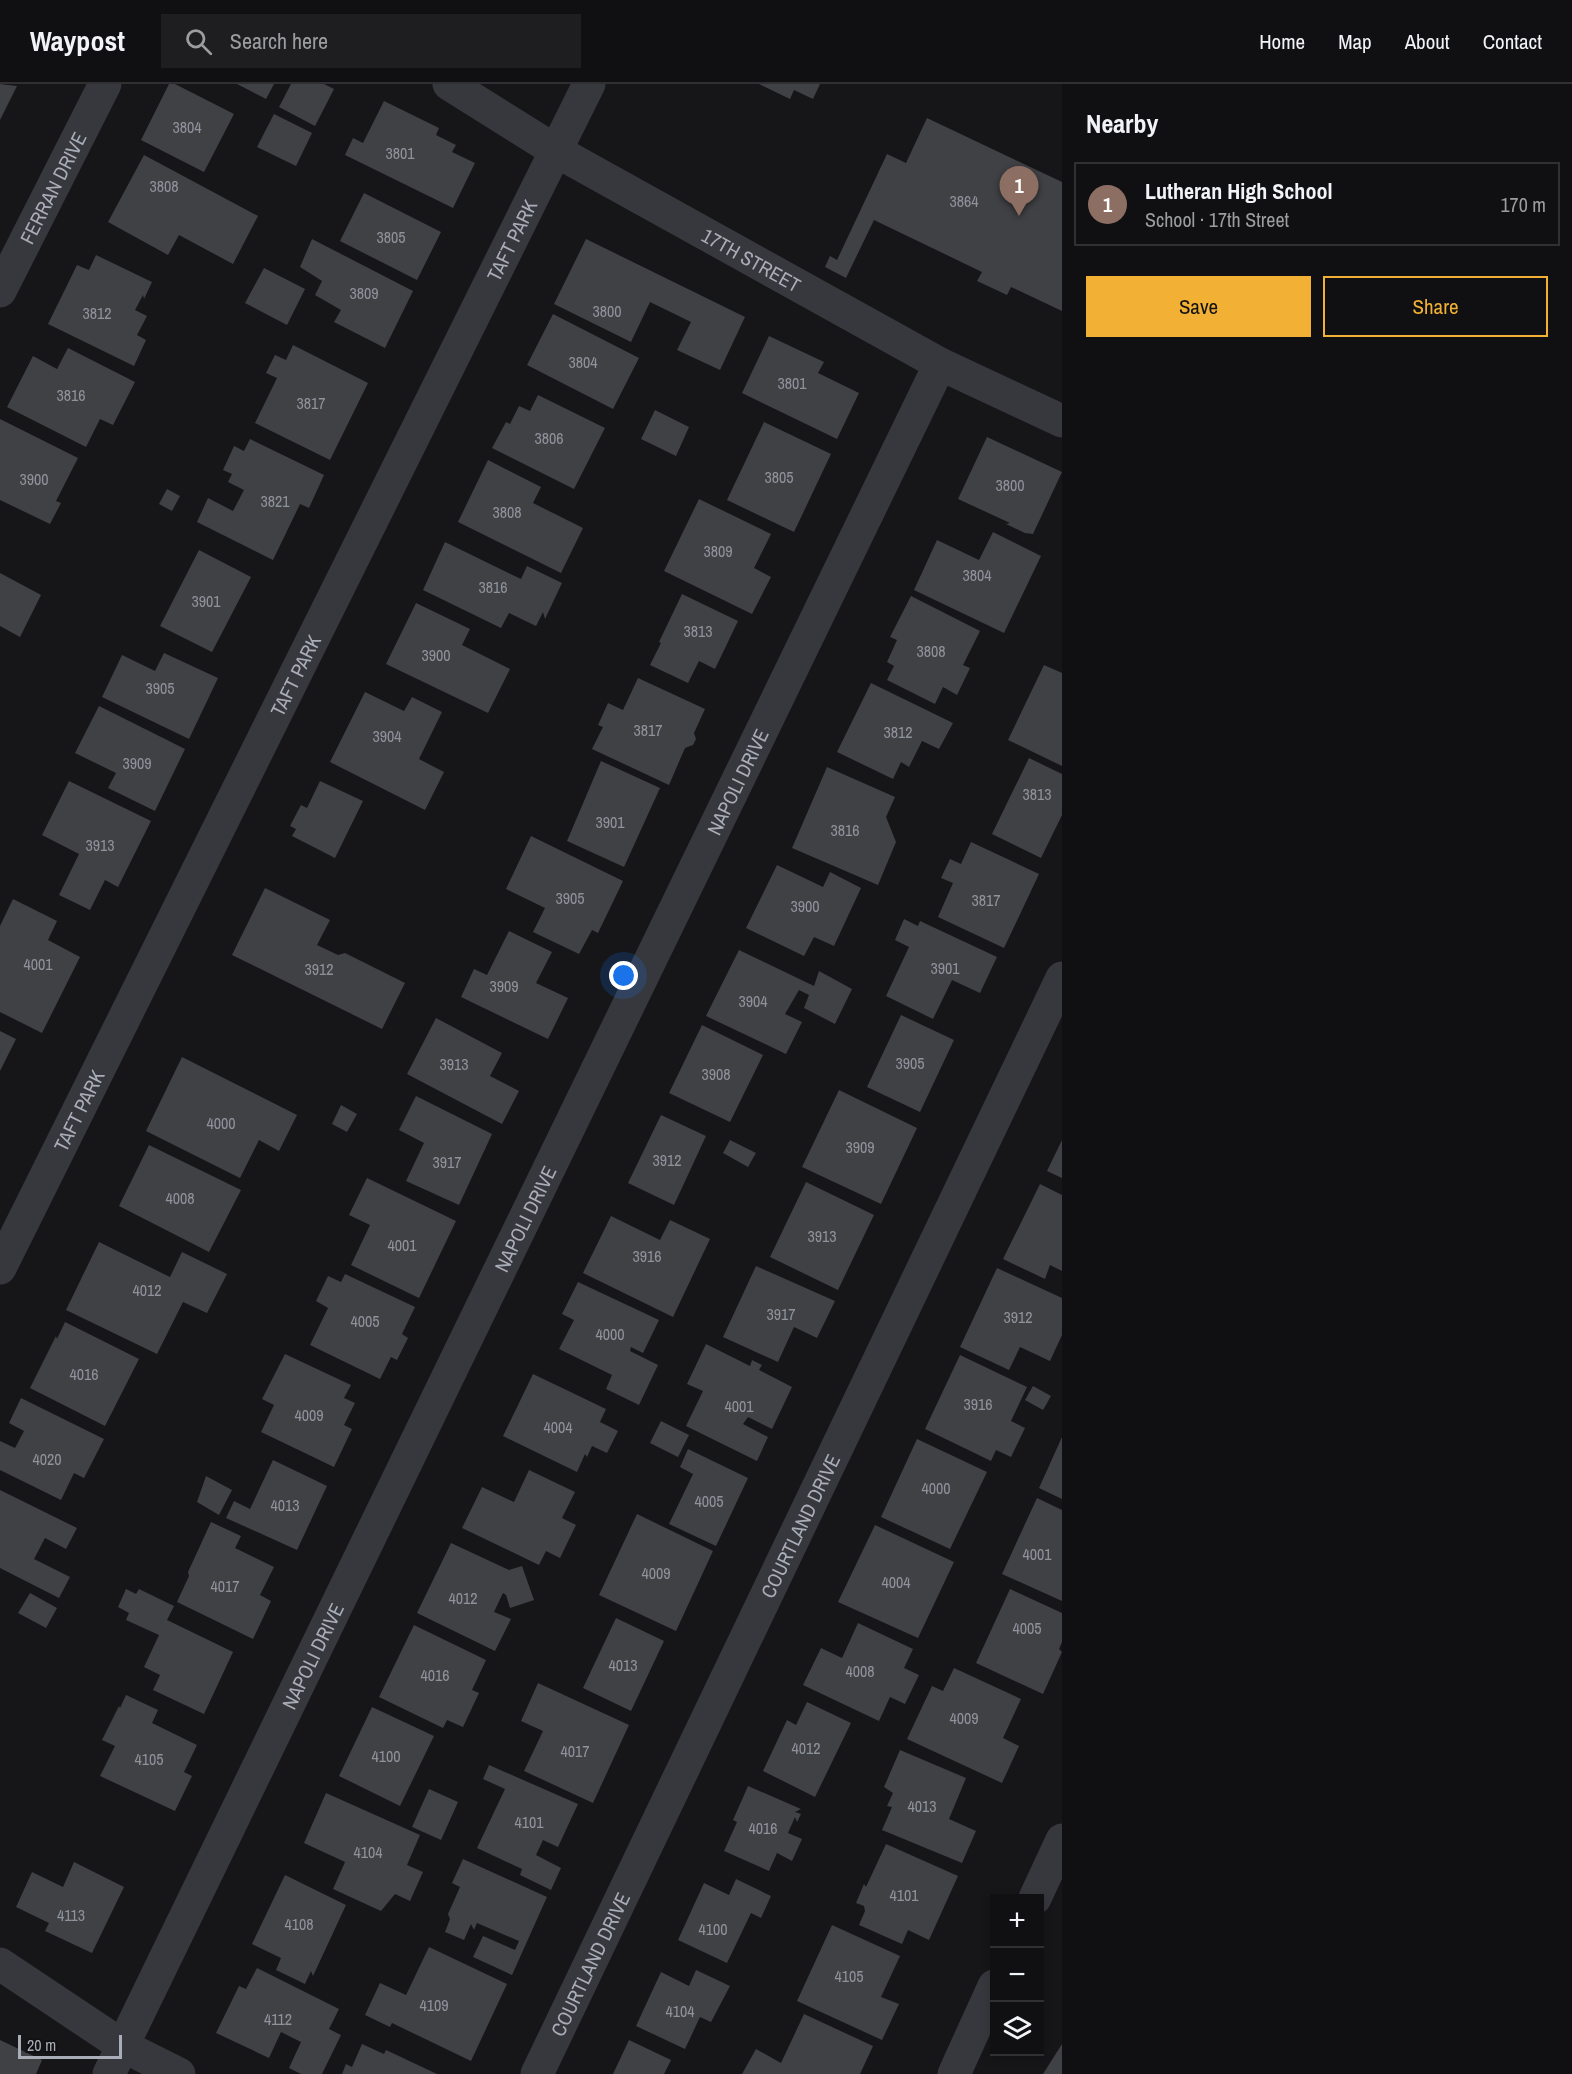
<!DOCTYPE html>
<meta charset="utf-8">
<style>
body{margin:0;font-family:"Archivo Narrow",sans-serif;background:#1e1e20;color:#f1f3f6}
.controls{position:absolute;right:18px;bottom:18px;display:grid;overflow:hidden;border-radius:0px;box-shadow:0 3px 9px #0003}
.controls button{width:54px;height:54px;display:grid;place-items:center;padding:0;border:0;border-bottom:2px solid #303032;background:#101012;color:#f1f3f6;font:30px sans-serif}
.scale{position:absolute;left:18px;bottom:15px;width:104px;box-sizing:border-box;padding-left:6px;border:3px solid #a8adb8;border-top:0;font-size:16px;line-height:21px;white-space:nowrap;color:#a8adb8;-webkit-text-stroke:4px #111113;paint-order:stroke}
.you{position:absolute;left:624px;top:892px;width:21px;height:21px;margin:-15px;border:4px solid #fff;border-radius:50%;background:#1a73e8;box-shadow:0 0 0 9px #1a73e833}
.badge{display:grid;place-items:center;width:39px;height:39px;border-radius:50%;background:#f2b134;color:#fff;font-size:20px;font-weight:700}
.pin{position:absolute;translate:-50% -50px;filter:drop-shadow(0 2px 3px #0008)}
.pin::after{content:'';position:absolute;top:32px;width:21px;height:18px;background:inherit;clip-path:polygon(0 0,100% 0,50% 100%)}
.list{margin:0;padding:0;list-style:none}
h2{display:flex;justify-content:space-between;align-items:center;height:78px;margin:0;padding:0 24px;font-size:26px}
h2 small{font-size:20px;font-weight:400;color:#9c9d9f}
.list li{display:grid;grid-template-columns:39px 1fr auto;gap:18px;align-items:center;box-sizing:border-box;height:84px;margin:0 12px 12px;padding:0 12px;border:2px solid #303032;border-radius:0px}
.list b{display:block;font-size:22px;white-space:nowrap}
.list p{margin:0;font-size:20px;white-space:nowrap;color:#9c9d9f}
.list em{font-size:20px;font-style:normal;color:#9c9d9f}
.actions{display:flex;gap:12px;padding:18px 24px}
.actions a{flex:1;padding:14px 0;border:2px solid #f2b134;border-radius:0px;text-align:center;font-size:21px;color:#f2b134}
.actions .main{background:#f2b134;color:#111}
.icon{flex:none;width:33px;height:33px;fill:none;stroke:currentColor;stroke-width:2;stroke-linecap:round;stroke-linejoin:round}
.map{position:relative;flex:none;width:1062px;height:1990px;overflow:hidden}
header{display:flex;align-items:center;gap:36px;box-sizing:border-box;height:84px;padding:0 30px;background:#101012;border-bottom:2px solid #303032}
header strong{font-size:28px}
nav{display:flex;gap:33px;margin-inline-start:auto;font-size:21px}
.search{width:420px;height:54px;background:#1e1e20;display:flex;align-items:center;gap:15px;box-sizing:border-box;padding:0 21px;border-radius:0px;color:#9c9d9f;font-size:22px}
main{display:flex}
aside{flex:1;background:#101012}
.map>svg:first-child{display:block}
</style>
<header>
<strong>Waypost</strong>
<div class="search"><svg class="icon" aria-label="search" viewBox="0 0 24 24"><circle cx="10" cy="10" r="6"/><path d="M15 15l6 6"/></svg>Search here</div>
<nav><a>Home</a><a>Map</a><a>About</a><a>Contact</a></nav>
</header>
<main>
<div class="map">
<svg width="1062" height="1990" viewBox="0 0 1062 1990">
<rect width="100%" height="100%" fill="#161618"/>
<path fill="#404145" d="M0 0 17 2 0 36Z
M169 0H175L234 30 204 88 141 56Z
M237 0H274L266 15Z
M291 0H324L334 5 315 42 279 23Z
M759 0H820L813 15 794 6 790 15Z
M384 17 439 44 436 51 456 61 452 68 475 79 453 124 345 71 353 54 363 59Z
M274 30 312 49 296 82 257 63Z
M927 34 1062 98V227L1011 203 1007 211 977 197 982 188 874 136 846 194 825 183 830 172 837 176 887 70 906 79Z
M144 71 258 132 233 180 179 151 168 171 108 138Z
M364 109 441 148 417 196 340 157Z
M312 155 413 207 385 264 334 238 341 226 315 211 322 197 300 183Z
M586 155 745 233 720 286 677 266 691 238 650 218 631 258 554 220Z
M96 171 152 198 144 215 143 211 135 226 147 232 137 251 146 256 134 282 48 240 77 181 89 186Z
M264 184 305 205 287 241 245 219Z
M553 230 639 274 613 325 527 281Z
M769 252 824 278 818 289 859 309 837 355 742 309Z
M293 261 368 299 330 376 255 339 277 294 266 289 275 271 286 276Z
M68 264 135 298 113 341 100 335 86 363 7 323 33 272 57 285Z
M538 311 605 344 574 405 492 364 506 338 510 340 519 322 530 327Z
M655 326 689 343 676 372 641 355Z
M0 335 78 374 56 417 61 419 50 440 0 416Z
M764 338 831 370 794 448 727 416Z
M987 353 1062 388 1033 450 1025 449 1006 440 1010 439 958 415Z
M250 355 324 391 309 424 300 420 273 476 197 438 208 414 233 427 244 406 228 398 232 390 223 386 234 362 244 367Z
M488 376 541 403 533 419 583 444 561 489 458 438Z
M167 405 180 412 172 427 159 420Z
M699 415 771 450 754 484 771 493 752 530 664 487Z
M993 448 1041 472 1004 549 914 506 937 456 979 476Z
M445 458 521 495 527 482 562 499 545 535 543 528 536 542 509 529 501 544 423 506Z
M199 466 251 493 212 568 160 542Z
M0 489 41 511 20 553 0 542Z
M682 510 738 537 715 585 699 577 688 599 650 581 661 559 659 558Z
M911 512 980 547 963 581 970 584 957 611 943 603 935 620 887 596 894 582 887 578 897 556 890 553Z
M416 519 470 545 462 561 510 585 488 629 386 580Z
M164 569 218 594 189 655 102 613 122 571 155 587Z
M1044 581 1062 589V682L1008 656Z
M638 594 705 625 694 649 696 655 693 661 685 664 669 701 592 665 603 643 598 641 608 619 623 626Z
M871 599 953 639 939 665 922 657 909 683 901 678 893 695 837 668Z
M365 608 404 627 412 613 442 628 419 675 444 688 425 726 330 678Z
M99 622 185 665 155 727 108 704 116 689 75 669Z
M1029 674 1062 690V731L1041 774 992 750Z
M601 677 660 704 624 783 567 757Z
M827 683 895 713 886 733 896 758 878 801 792 764Z
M69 697 151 737 118 803 105 796 90 826 59 811 79 770 42 751Z
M320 697 363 717 335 774 292 752 296 745 290 742 301 721 307 724Z
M531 752 623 797 598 849 592 846 579 870 533 848 545 824 506 805Z
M971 758 1039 790 1004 864 938 833 953 799 941 794 950 775 961 780Z
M777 781 823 803 830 788 861 804 834 862 814 853 804 872 746 844Z
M265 804 330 836 317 861 338 871 345 869 405 899 382 945 232 871Z
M13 815 57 837 48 856 80 873 42 949 0 928V842Z
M904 835 918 842 920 837 997 873 980 909 952 896 933 935 886 912 909 863 895 856Z
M509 847 552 868 536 899 568 914 548 955 461 913 474 885 487 891Z
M739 866 814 902 819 887 852 905 835 940 804 924 809 911 799 906 785 930 802 938 786 970 706 932Z
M901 931 954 956 920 1028 867 1003Z
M436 934 502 969 490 992 519 1007 502 1040 407 990Z
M702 941 763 971 730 1038 669 1009Z
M0 947 16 955 0 987Z
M182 973 297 1031 279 1067 259 1056 240 1094 146 1047Z
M839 1006 917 1044 881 1120 802 1083Z
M416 1012 492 1050 459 1121 406 1097 424 1059 399 1046Z
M341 1021 357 1030 347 1048 332 1040Z
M661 1031 706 1052 674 1121 628 1099Z
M730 1056 756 1069 748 1083 723 1069Z
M1062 1056V1094L1047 1087Z
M149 1061 241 1106 209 1168 119 1122Z
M367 1094 456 1137 419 1214 351 1181 370 1141 349 1131Z
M806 1098 874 1131 838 1206 770 1173Z
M1040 1100 1062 1111V1187L1050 1181 1045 1195 1003 1175Z
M611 1132 660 1156 670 1136 710 1155 673 1233 583 1189Z
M99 1158 170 1193 182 1168 227 1190 207 1229 183 1218 157 1270 66 1226Z
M756 1182 835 1217 817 1254 794 1243 778 1278 723 1253Z
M997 1184 1062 1214V1251L1050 1277 1020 1263 1009 1286 960 1263Z
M345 1190 415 1223 402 1250 408 1254 397 1276 391 1273 380 1295 310 1261 328 1224 316 1217 328 1192 341 1198Z
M578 1198 659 1236 643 1269 631 1263 630 1267 658 1281 639 1321 606 1305 612 1291 559 1265 574 1236 562 1230Z
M65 1238 139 1275 105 1342 30 1304 56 1252 57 1255Z
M706 1260 750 1282 752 1276 762 1281 759 1286 792 1303 772 1345 748 1333 743 1340 768 1353 757 1377 686 1342 703 1307 687 1300Z
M285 1270 351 1301 344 1314 355 1319 344 1341 352 1345 334 1383 261 1348 274 1321 262 1315Z
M960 1271 1027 1303 1011 1337 1025 1344 1011 1373 996 1366 991 1377 925 1345Z
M533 1290 606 1325 600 1338 618 1347 607 1369 592 1362 587 1373 585 1370 577 1388 503 1352Z
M1033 1302 1051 1312 1043 1326 1025 1316Z
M21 1314 104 1355 84 1394 74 1389 61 1416 0 1386V1357L15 1364 24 1347 9 1339Z
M661 1337 689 1351 678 1373 650 1359Z
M1062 1353V1415L1039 1404Z
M917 1355 987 1388 950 1465 881 1433Z
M688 1365 748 1394 716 1462 669 1440 693 1390 680 1383Z
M273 1376 327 1402 297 1466 226 1434 234 1417 250 1425Z
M529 1386 575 1408 562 1434 576 1441 560 1474 546 1467 539 1481 462 1444 482 1403 514 1418Z
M206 1392 232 1406 219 1431 197 1418Z
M0 1406 77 1444 66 1465 45 1454 34 1475 70 1493 59 1514 0 1484Z
M1037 1414 1062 1426V1517L1002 1490Z
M637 1430 713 1467 676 1547 599 1511Z
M211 1438 241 1452 235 1464 274 1483 260 1511 271 1517 253 1555 177 1518 189 1492 188 1488Z
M875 1441 954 1478 918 1554 838 1518Z
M451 1459 509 1486 522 1482 534 1516 510 1524 506 1511 503 1509 494 1528 511 1535 495 1567 417 1529Z
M126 1505 136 1510 139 1505 174 1522 167 1536 233 1568 204 1630 153 1606 160 1591 144 1583 159 1551 126 1536 129 1529 118 1523Z
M1010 1505 1062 1529V1558L1059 1565 1062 1568 1043 1610 976 1579Z
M30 1509 57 1524 46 1544 18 1529Z
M616 1534 664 1557 631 1627 583 1604Z
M858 1539 913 1565 904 1584 919 1591 905 1620 890 1613 879 1637 803 1601 821 1564 842 1574Z
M414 1541 486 1576 472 1606 479 1609 463 1643 447 1636 443 1644 379 1613Z
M954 1584 1021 1615 1003 1654 1019 1662 1002 1699 907 1655 932 1602 943 1607Z
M538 1599 629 1641 593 1719 524 1687 543 1647 521 1637Z
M126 1611 158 1626 152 1639 197 1661 184 1688 192 1692 175 1727 100 1692 115 1662 102 1656 119 1622 120 1624Z
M807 1618 851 1639 815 1713 763 1687 787 1636 796 1641Z
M372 1623 434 1652 400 1722 339 1692Z
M900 1666 966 1694 949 1735 976 1747 962 1779 882 1746 892 1723 887 1722 893 1709 884 1703Z
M489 1681 578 1720 558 1763 543 1756 536 1771 561 1784 551 1806 520 1791 522 1785 477 1764 505 1705 483 1695Z
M748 1702 801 1725 795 1728 801 1730 797 1738 795 1733 788 1749 802 1755 792 1777 777 1769 769 1787 724 1767 737 1738 733 1736Z
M429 1705 458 1718 441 1756 412 1743Z
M326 1709 420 1751 407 1781 423 1788 410 1817 395 1810 381 1827 333 1805 345 1778 304 1759Z
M886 1760 958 1792 929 1856 908 1846 902 1860 859 1841 865 1827 864 1822 856 1819 864 1800 866 1803Z
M463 1775 547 1813 512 1891 473 1873 483 1852 515 1866 519 1857 477 1839 474 1846 471 1840 464 1856 445 1848 450 1835 448 1830 460 1803 452 1799Z
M74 1778 124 1803 92 1869 45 1847 49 1839 16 1823 32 1788 63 1803Z
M285 1791 346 1821 313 1892 311 1887 305 1900 276 1886 281 1874 252 1860Z
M736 1795 771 1812 761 1834 751 1829 727 1879 678 1856 704 1799 729 1811Z
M832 1841 900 1872 881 1913 899 1920 882 1956 797 1917Z
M429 1863 507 1900 471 1977 392 1939 390 1943 365 1931 380 1899 406 1911Z
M257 1884 339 1925 329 1945 341 1951 322 1990H301L289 1984 301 1958 281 1948 269 1974 216 1949 239 1902 246 1905Z
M696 1886 730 1902 711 1938 700 1933 685 1965 636 1942 661 1888 689 1902Z
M804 1930 873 1962 860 1990H742L756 1965 781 1979Z
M0 1956 42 1976 36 1990H0Z
M629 1956 671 1976 664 1990H613Z
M362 1960 384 1970 386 1966 437 1990H342L346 1980 352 1983Z
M1062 1960V1990H1043Z"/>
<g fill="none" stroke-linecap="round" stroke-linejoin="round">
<g stroke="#37383d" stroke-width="33">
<path id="s1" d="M449 0 556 67 940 280 1062 337"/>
<path id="s2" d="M0 207 105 0"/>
<path id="s3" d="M0 1184 589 0"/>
<path d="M1035 1814 1062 1756"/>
<path d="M0 1880 123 1962 179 1990"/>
<path id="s4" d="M109 1990 940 280"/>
<path id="s5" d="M537 1990 1062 894"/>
<path d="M954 1990 994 1902"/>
</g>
</g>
<g text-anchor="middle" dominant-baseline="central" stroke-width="5" stroke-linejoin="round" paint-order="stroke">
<g font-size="16" fill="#8e929b">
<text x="187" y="43">3804</text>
<text x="400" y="69">3801</text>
<text x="164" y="102">3808</text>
<text x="964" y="117">3864</text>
<text x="391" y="153">3805</text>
<text x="364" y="209">3809</text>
<text x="607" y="227">3800</text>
<text x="97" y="229">3812</text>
<text x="583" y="278">3804</text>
<text x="792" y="299">3801</text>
<text x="71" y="311">3816</text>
<text x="311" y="319">3817</text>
<text x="549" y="354">3806</text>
<text x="779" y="393">3805</text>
<text x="34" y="395">3900</text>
<text x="1010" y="401">3800</text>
<text x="275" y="417">3821</text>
<text x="507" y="428">3808</text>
<text x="718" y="467">3809</text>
<text x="977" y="491">3804</text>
<text x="493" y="503">3816</text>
<text x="206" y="517">3901</text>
<text x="698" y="547">3813</text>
<text x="931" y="567">3808</text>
<text x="436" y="571">3900</text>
<text x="160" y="604">3905</text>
<text x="648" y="646">3817</text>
<text x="898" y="648">3812</text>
<text x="387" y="652">3904</text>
<text x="137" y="679">3909</text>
<text x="1037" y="710">3813</text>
<text x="610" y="738">3901</text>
<text x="845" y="746">3816</text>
<text x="100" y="761">3913</text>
<text x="570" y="814">3905</text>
<text x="986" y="816">3817</text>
<text x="805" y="822">3900</text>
<text x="38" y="880">4001</text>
<text x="945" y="884">3901</text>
<text x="319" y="885">3912</text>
<text x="504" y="902">3909</text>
<text x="753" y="917">3904</text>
<text x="910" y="979">3905</text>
<text x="454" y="980">3913</text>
<text x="716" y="990">3908</text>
<text x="221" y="1039">4000</text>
<text x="860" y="1063">3909</text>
<text x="667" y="1076">3912</text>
<text x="447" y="1078">3917</text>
<text x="180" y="1114">4008</text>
<text x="822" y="1152">3913</text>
<text x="402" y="1161">4001</text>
<text x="647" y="1172">3916</text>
<text x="147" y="1206">4012</text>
<text x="781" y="1230">3917</text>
<text x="1018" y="1233">3912</text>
<text x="365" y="1237">4005</text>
<text x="610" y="1250">4000</text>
<text x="84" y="1290">4016</text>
<text x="978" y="1320">3916</text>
<text x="739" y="1322">4001</text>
<text x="309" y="1331">4009</text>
<text x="558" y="1343">4004</text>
<text x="47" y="1375">4020</text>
<text x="936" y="1404">4000</text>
<text x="709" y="1417">4005</text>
<text x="285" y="1421">4013</text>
<text x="1037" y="1470">4001</text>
<text x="656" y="1489">4009</text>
<text x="896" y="1498">4004</text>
<text x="225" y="1502">4017</text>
<text x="463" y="1514">4012</text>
<text x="1027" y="1544">4005</text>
<text x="623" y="1581">4013</text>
<text x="860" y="1587">4008</text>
<text x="435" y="1591">4016</text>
<text x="964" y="1634">4009</text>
<text x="806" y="1664">4012</text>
<text x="575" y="1667">4017</text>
<text x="386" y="1672">4100</text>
<text x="149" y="1675">4105</text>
<text x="922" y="1722">4013</text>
<text x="529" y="1738">4101</text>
<text x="763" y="1744">4016</text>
<text x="368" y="1768">4104</text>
<text x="904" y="1811">4101</text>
<text x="71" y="1831">4113</text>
<text x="299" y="1840">4108</text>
<text x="713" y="1845">4100</text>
<text x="849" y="1892">4105</text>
<text x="434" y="1921">4109</text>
<text x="680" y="1927">4104</text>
<text x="278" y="1935">4112</text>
</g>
<g font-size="20" fill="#a8adb8" stroke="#111113">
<text stroke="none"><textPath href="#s2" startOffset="116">FERRAN DRIVE</textPath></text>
<text stroke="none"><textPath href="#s3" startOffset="1148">TAFT PARK</textPath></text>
<text stroke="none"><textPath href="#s1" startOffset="350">17TH STREET</textPath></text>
<text stroke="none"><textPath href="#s3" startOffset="662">TAFT PARK</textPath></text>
<text stroke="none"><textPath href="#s4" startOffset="1437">NAPOLI DRIVE</textPath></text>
<text stroke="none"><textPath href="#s3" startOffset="176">TAFT PARK</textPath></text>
<text stroke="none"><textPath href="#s4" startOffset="951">NAPOLI DRIVE</textPath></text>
<text stroke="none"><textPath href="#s5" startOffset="608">COURTLAND DRIVE</textPath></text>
<text stroke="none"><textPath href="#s4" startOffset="465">NAPOLI DRIVE</textPath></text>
<text stroke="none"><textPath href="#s5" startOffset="122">COURTLAND DRIVE</textPath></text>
</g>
</g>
</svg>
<div class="controls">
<button>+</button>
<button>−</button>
<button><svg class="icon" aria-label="layers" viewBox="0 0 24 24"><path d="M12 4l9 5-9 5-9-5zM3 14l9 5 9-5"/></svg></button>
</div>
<div class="scale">20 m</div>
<div class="you"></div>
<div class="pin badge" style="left:1019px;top:132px;background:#8d6e63">1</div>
</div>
<aside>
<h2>Nearby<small></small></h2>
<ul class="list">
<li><span class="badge" style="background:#8d6e63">1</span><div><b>Lutheran High School</b><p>School · 17th Street</p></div><em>170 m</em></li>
</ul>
<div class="actions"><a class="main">Save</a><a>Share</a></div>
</aside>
</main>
